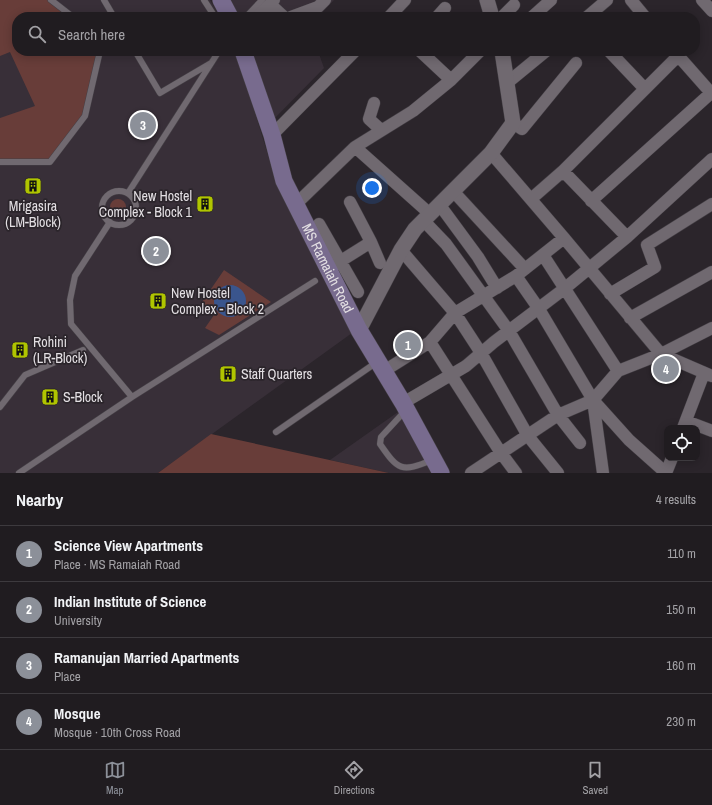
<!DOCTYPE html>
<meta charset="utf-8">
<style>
body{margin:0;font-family:"Archivo Narrow",sans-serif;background:#2d292d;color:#f1f3f6}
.controls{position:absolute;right:12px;bottom:12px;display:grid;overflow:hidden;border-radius:8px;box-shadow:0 2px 10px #0003}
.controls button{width:36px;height:36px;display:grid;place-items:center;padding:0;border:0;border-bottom:1px solid #3d3a3e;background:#201c20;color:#f1f3f6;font:20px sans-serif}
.you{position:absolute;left:372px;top:188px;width:14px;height:14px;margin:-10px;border:3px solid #fff;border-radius:50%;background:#1a73e8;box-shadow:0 0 0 6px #1a73e833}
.badge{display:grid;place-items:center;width:26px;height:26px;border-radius:50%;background:#8c9099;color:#fff;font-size:13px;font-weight:700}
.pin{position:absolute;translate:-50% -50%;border:2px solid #fff;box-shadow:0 1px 4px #0006}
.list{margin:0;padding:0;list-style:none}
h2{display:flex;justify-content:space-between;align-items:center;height:52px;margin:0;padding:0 16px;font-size:17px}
h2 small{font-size:13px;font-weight:400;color:#a2a1a5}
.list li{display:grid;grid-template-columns:26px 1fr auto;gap:12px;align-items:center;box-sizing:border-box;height:56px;padding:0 16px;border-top:1px solid #3d3a3e}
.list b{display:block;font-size:15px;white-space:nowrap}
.list p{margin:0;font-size:13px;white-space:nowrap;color:#a2a1a5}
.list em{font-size:13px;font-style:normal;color:#a2a1a5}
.icon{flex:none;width:22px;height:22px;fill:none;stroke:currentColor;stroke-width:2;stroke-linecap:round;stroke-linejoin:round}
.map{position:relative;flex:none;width:712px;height:473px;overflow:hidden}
.search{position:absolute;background:#201c20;box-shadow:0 2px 10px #0003;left:12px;right:12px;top:12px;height:44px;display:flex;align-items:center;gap:10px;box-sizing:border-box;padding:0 14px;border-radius:16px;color:#a2a1a5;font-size:15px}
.sheet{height:276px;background:#201c20}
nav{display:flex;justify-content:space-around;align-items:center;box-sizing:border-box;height:56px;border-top:1px solid #3d3a3e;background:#201c20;font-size:11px;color:#a2a1a5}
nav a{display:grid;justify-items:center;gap:2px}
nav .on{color:#8c9099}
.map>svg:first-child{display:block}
</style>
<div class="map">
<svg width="712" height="473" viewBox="0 0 712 473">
<rect width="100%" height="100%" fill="#2b252b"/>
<path fill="#382f38" d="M0 0H210L220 17H17V51H236L272 168 352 333 158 473H0Z
M227 0H334L318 17H236Z
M250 51H318L324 68 273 120Z
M398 412 433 473H389L330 460Z"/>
<path fill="#683d39" d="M0 0H48L70 17H17V51H97L84 114 50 160H0V118L35 106 10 52 0 56Z
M110 207a8 8 0 1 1 16 0a8 8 0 1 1-16 0Z
M224 270 271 302 219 335 205 328 214 315 200 305Z
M211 434 389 473H158Z"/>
<path fill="#3a558d" d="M214 301a16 16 0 1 1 32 0a16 16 0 1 1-32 0Z"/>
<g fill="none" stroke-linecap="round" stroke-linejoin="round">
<g stroke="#454046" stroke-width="7">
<path id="service" d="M51 0 73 17
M104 0 114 17
M204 0 215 17
M246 17 262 0
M135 51 160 93 211 63
M0 162H50L85 116 100 51
M102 208a17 17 0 1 1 34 0a17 17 0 1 1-34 0Z
M128 193 219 51
M110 222 75 276 70 300 71 324 132 397
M0 407 25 375 83 350
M405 411 381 437 380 444C398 470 401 473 432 460
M276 432 377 362
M19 473 132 397 315 281"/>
</g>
<g stroke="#454046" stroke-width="13">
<path id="minor" d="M631 0 645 17
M702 0 712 11
M270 4 284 17
M257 17 274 0
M291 17 318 7 325 0
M389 17 405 0
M437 17 445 8
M502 17 514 5
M532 17 551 0
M587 17 607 0
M420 51 451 80
M609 51 645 89
M674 51 712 94
M507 83 546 51
M374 103 369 119 381 130
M513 123 522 129 576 63
M272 135 355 51
M355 147 413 111 451 80 480 51
M491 153 564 238 661 354 712 328
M563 171 627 237
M453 191 525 269
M531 199 563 171 678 56
M591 201 711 93
M296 204 355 147 429 213
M439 204 478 257 497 288
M423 220 446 244 509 331 558 415 580 443
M319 224 358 292
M371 242 380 263
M401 250 455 313 481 353 528 436 558 473
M543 255 618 371
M328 269 371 242 350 202
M516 276 539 309 593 400 629 440 666 473
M610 294 655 267 647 245 712 204
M630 318 712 272
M430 342 501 453 516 473
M384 371 430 342 455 313 516 276 564 238
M593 400 603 473
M403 403 466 366 494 342 564 289 627 237 712 159
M686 421 712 431
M683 428 704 373
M471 473 558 415 593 400 618 371 661 354 712 376
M666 473 672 458"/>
</g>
<g stroke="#454046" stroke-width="16">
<path id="tertiary" d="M487 0 492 17
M359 330 401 250 415 229 491 153 513 123 502 51"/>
</g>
<g stroke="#454046" stroke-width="18">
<g id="secondary">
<path d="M221 0 230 17"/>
<path id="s1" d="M243 51 272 135 284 181 359 330 403 403 441 473"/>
</g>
</g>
<use href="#service" stroke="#706970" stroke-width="6"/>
<use href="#minor" stroke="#706970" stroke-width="12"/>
<use href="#tertiary" stroke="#706970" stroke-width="15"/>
<use href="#secondary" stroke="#786b8e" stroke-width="17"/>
</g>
<defs>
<g id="building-square" transform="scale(0.9)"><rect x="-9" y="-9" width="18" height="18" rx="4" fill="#b0c500" stroke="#2b252b"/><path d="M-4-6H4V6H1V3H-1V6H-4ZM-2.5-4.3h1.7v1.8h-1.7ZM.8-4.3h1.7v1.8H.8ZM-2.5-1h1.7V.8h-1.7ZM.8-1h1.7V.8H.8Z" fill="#111"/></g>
</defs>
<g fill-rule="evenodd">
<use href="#building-square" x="33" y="186"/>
<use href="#building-square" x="205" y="204"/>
<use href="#building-square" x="158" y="301"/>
<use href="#building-square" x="20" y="350"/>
<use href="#building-square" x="228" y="374"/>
<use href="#building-square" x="50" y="397"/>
</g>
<g text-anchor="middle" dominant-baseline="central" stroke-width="3.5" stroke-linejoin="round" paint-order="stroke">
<g font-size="14" fill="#e3dfe3" stroke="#2b252b" text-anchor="start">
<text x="192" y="196" text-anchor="end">New Hostel<tspan x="192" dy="16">Complex - Block 1</tspan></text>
<text x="33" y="206" text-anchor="middle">Mrigasira<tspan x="33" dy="16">(LM-Block)</tspan></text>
<text x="171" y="293">New Hostel<tspan x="171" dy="16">Complex - Block 2</tspan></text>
<text x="33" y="342">Rohini<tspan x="33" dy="16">(LR-Block)</tspan></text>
<text x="241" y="374">Staff Quarters</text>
<text x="63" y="397">S-Block</text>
</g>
<g font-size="14" fill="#e3dfe3" stroke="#2b252b">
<text stroke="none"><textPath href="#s1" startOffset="234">MS Ramaiah Road</textPath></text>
</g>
</g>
</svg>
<div class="controls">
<button><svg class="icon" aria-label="locate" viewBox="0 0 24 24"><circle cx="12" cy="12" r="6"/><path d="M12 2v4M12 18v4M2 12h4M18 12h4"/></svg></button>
</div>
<div class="you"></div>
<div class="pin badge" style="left:408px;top:345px">1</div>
<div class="pin badge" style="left:156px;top:251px">2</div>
<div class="pin badge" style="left:143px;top:125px">3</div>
<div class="pin badge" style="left:666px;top:369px">4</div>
<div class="search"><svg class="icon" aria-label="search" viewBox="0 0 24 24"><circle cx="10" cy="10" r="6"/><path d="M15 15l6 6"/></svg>Search here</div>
</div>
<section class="sheet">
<h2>Nearby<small>4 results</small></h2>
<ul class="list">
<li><span class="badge">1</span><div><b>Science View Apartments</b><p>Place · MS Ramaiah Road</p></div><em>110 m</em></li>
<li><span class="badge">2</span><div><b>Indian Institute of Science</b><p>University</p></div><em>150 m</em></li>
<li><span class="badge">3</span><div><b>Ramanujan Married Apartments</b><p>Place</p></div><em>160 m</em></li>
<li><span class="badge">4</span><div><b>Mosque</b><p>Mosque · 10th Cross Road</p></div><em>230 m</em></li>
</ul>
</section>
<nav>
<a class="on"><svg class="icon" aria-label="map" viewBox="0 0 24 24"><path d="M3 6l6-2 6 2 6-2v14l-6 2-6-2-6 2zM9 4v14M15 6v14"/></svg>Map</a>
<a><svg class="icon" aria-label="directions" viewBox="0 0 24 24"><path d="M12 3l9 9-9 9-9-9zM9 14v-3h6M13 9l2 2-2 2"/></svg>Directions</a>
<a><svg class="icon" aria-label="saved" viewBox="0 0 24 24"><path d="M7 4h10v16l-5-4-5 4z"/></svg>Saved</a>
</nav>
